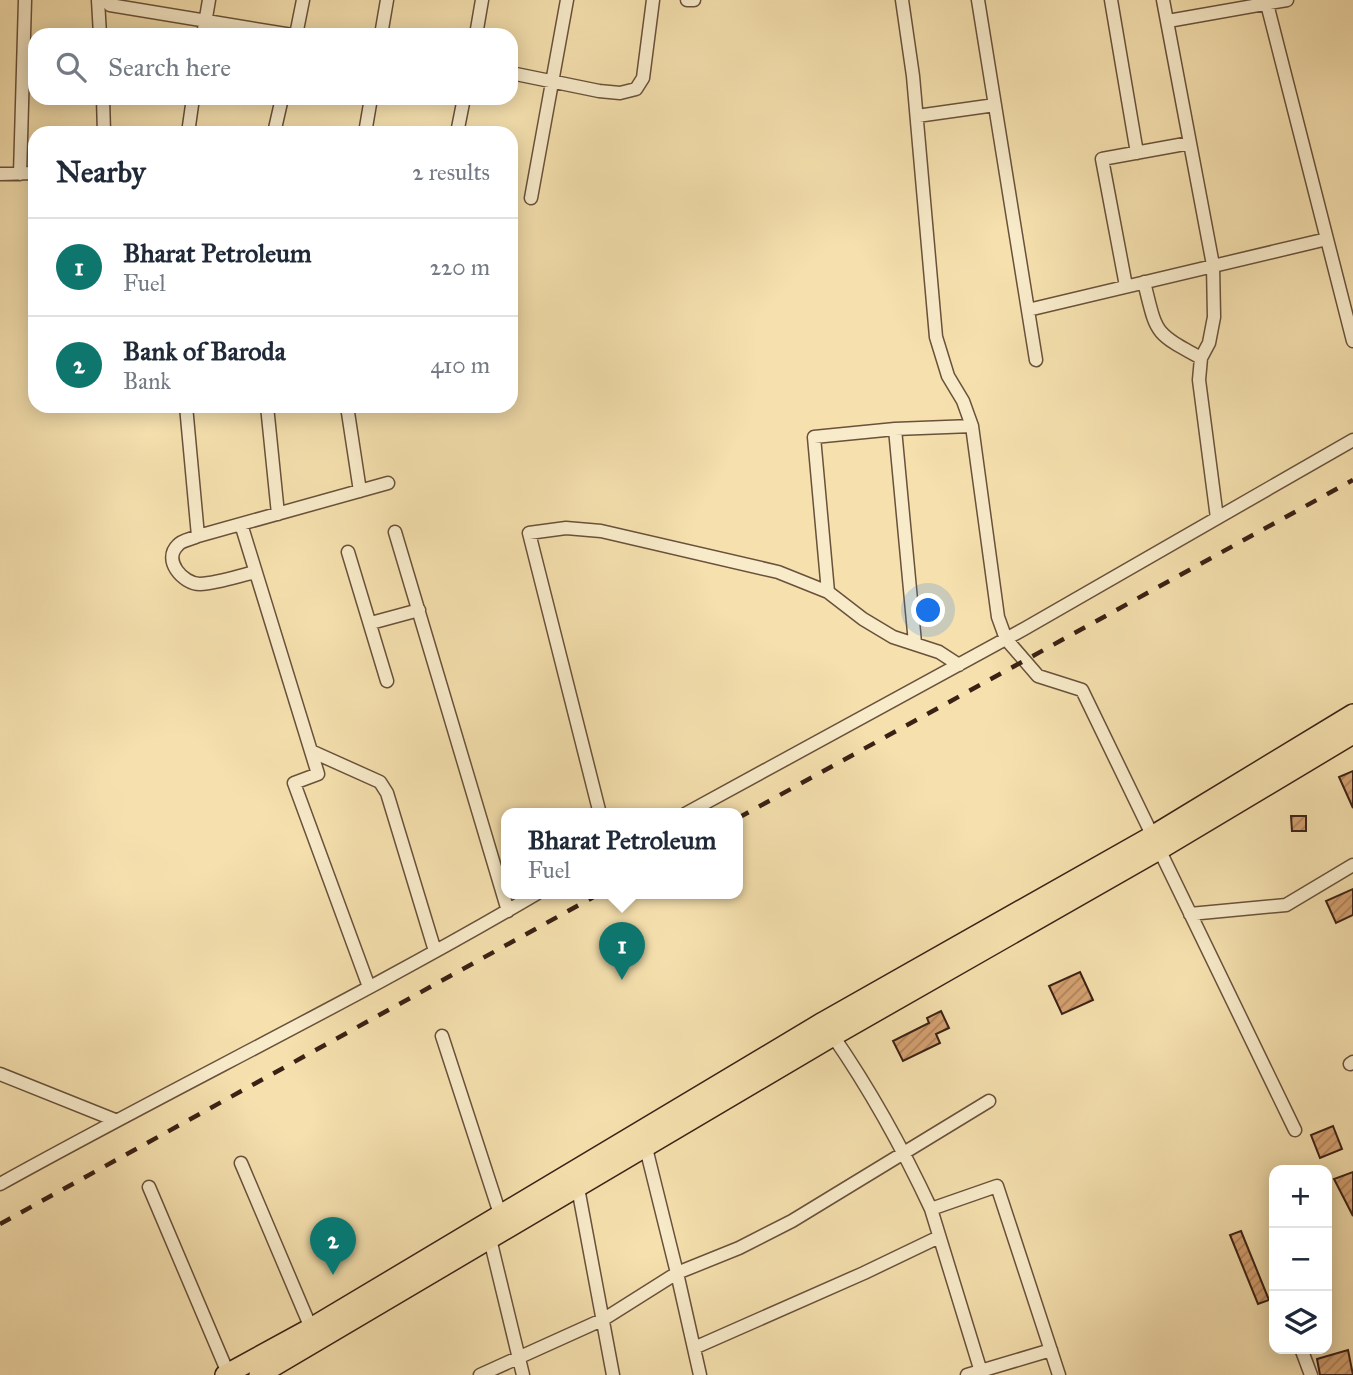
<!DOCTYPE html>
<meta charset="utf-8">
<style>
body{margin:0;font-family:"IM FELL Great Primer",serif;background:#f2f2f3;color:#1f2937}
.controls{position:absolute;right:21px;bottom:21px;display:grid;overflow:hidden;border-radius:14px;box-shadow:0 4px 18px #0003}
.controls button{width:63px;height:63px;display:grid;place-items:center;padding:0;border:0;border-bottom:2px solid #e0e1e3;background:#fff;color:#1f2937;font:35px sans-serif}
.you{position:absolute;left:929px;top:611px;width:24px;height:24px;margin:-18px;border:5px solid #fff;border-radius:50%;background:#1a73e8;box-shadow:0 0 0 10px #1a73e833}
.badge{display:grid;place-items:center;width:46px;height:46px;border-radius:50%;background:#0f766e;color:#fff;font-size:23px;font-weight:700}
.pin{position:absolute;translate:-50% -58px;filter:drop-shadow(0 2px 4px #0008)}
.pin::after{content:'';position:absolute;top:37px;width:24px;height:21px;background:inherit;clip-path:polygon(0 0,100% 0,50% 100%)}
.popup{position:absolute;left:501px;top:808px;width:242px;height:91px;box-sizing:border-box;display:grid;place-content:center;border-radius:14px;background:#fff;filter:drop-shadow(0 2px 5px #0005);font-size:23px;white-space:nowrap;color:#747a83}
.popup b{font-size:26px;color:#1f2937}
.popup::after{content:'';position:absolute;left:50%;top:100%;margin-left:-14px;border:14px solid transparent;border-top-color:#fff}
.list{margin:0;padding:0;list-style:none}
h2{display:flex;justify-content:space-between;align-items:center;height:91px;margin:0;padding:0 28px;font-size:30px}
h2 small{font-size:23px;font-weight:400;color:#747a83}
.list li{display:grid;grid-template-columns:46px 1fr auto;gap:21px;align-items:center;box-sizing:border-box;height:98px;padding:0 28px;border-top:2px solid #e0e1e3}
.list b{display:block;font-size:26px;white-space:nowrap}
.list p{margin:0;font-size:23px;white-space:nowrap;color:#747a83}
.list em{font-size:23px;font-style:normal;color:#747a83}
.icon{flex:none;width:38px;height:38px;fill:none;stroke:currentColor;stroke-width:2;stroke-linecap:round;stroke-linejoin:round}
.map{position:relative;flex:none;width:1353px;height:1375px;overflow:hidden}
.search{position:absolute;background:#fff;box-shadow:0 4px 18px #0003;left:28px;top:28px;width:490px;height:77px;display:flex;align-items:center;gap:18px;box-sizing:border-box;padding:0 24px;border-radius:21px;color:#747a83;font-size:26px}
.panel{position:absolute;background:#fff;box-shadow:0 4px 18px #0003;left:28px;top:126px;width:490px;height:287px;border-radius:21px}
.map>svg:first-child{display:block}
</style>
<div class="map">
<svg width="1353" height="1375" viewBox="0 0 1353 1375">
<defs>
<pattern id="building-hatch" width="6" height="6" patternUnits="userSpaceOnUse" patternTransform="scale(1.75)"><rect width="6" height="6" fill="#d5a171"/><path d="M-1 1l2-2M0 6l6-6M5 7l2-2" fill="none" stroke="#ae835c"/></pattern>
</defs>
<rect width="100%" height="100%" fill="#f5e0ae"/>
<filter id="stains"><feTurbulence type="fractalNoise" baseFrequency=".00286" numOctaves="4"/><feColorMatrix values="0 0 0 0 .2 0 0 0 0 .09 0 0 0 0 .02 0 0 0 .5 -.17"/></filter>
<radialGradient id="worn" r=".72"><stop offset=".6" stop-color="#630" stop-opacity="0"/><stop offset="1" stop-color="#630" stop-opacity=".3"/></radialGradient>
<path fill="url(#building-hatch)" stroke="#3a2115" stroke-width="2" d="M1353 771V808L1339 777Z
M1291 816H1306V831H1292Z
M1353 889V915L1336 923 1326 901Z
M1080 972 1093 1000 1062 1014 1049 986Z
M941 1011 949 1028 936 1034 940 1043 903 1061 893 1041 929 1023 927 1018Z
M1333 1126 1342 1149 1320 1158 1311 1135Z
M1353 1172V1216L1334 1179Z
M1241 1231 1269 1300 1258 1304 1230 1235Z
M1348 1350 1353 1375H1320L1317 1359Z"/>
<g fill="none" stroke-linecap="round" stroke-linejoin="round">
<g stroke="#69513b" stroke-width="15">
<path id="minor" d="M98 0 100 35
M110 0V5L292 35
M687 0H694
M902 0 913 76 936 337 948 376 963 401 972 426 998 617 1006 639 1038 676 1082 690 1295 1130
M978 0 1036 360
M1111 0 1137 153
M1163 0 1213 265 1214 317 1209 343 1201 358 1199 380 1217 518
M1266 0 1353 341
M1168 21 1287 0
M203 35 209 0
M296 35 303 0
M381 35 387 0
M476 35 482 0
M511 73 599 91 620 93 636 89 643 78 653 0
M103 98 104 133
M917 116 995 105
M188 133 193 98
M274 133 282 98
M365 133 371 98
M457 133 464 98
M0 174 35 173
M20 174 25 0
M531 198 567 0
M1144 282C1157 334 1153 332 1201 358
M1126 286 1102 159 1190 143
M1028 310 1327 239
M186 406 198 536
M267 406 278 514
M347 406 360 491
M895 429 915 643
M241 524 318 774 294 783 369 987
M395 532 508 911
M348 552 387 681
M255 572C238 576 218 583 200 584 183 584 162 560 178 545 182 540 192 539 198 536L388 483
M828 592 814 437 895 429 972 426
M371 623 419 610
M311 751 380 782 387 793 435 951
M600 814 529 533 566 528 601 531 778 572 828 592 863 619 893 637 939 652 959 665
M685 814 1024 629 1353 440
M1190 914 1286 905 1353 865
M442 1036 500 1214
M833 1036C871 1091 903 1149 931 1209L997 1186 1059 1375
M1350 1064 1353 1062
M0 1074 115 1120
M646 1148 677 1273 739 1248 792 1221 989 1101
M241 1163 311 1328
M0 1184C178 1085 361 997 536 894
M149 1187 228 1373
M578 1188 613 1375
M931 1209 982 1375
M490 1239 523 1375
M694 1348 864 1273 939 1237
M1302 1351 1311 1375
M480 1375 604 1319 677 1273 700 1375
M967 1375 1051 1350"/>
</g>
<g stroke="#3a2115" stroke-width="22">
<path id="primary" d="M225 1375 311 1328 823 1022 1152 836 1353 714
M259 1375 833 1036 1159 850 1353 734"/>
</g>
<use href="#minor" stroke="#f8ebca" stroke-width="12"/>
<use href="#primary" stroke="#f5e0ae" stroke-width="19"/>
<path stroke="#3a2115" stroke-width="4.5" stroke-dasharray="12 12" stroke-linecap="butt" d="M738 818 1353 480
M0 1224 599 894"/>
</g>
<rect width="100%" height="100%" filter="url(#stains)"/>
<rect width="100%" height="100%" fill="url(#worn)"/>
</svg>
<div class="controls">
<button>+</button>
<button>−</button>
<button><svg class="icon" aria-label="layers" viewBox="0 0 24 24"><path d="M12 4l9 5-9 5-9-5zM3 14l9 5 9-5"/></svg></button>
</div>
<div class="you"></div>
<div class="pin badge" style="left:622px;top:980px">1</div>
<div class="popup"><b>Bharat Petroleum</b>Fuel</div>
<div class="pin badge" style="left:333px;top:1275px">2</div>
<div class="search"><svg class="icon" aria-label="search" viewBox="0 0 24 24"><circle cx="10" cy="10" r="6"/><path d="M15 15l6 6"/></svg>Search here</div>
<section class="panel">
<h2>Nearby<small>2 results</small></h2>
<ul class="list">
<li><span class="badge">1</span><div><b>Bharat Petroleum</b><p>Fuel</p></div><em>220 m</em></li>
<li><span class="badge">2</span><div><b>Bank of Baroda</b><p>Bank</p></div><em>410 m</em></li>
</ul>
</section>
</div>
